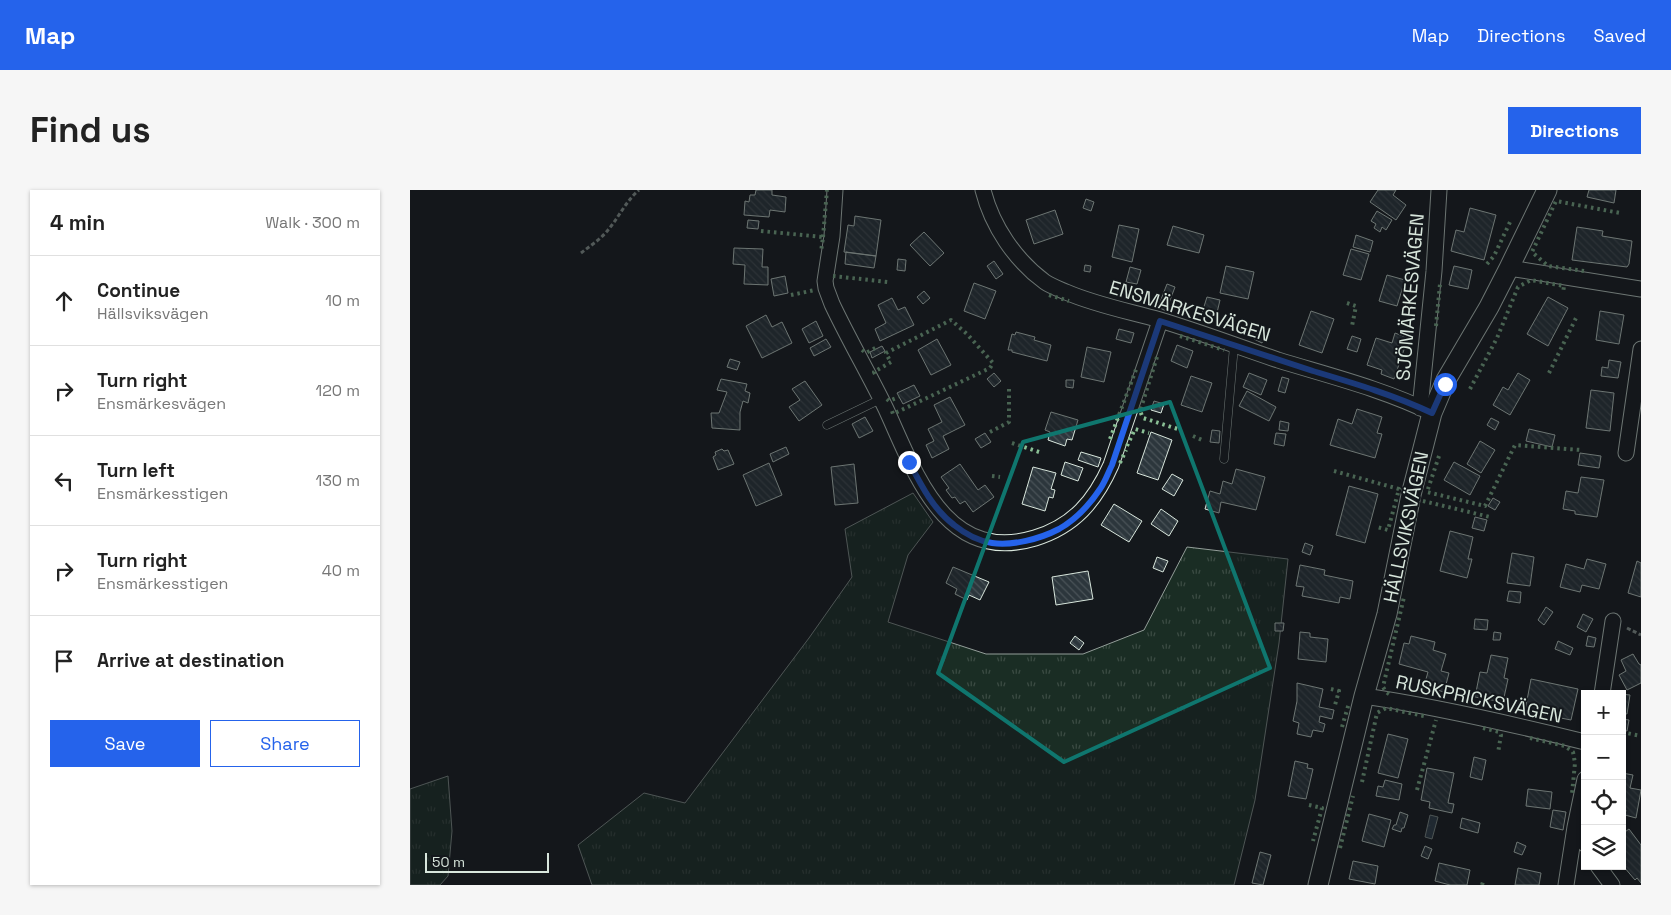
<!DOCTYPE html>
<meta charset="utf-8">
<style>
body{margin:0;font-family:"Space Grotesk",sans-serif;background:#f6f6f6;color:#222}
.controls{position:absolute;right:15px;bottom:15px;display:grid;overflow:hidden;border-radius:0px;box-shadow:0 1px 4px #0004}
.controls button{width:45px;height:45px;display:grid;place-items:center;padding:0;border:0;border-bottom:1px solid #e0e0e0;background:#fff;color:#222;font:25px sans-serif}
.scale{position:absolute;left:15px;bottom:12px;width:124px;box-sizing:border-box;padding-left:5px;border:2px solid #d8e6dc;border-top:0;font-size:14px;line-height:18px;white-space:nowrap;color:#d8e6dc;-webkit-text-stroke:4px #14181c;paint-order:stroke}
.stop{position:absolute;width:15px;height:15px;margin:-11px;border:4px solid #2563eb;border-radius:50%;background:#fff}
.stop.end{background:#2563eb;border-color:#fff;box-shadow:0 1px 5px #0008}
.list{margin:0;padding:0;list-style:none}
h2{display:flex;justify-content:space-between;align-items:center;height:65px;margin:0;padding:0 20px;font-size:21px}
h2 small{font-size:16px;font-weight:400;color:#767676}
.list li{display:grid;grid-template-columns:32px 1fr auto;gap:15px;align-items:center;box-sizing:border-box;height:90px;padding:0 20px;border-top:1px solid #e0e0e0}
.list b{display:block;font-size:19px;white-space:nowrap}
.list p{margin:0;font-size:16px;white-space:nowrap;color:#767676}
.list em{font-size:16px;font-style:normal;color:#767676}
.actions{display:flex;gap:10px;padding:15px 20px}
.actions a{flex:1;padding:11px 0;border:1px solid #2563eb;border-radius:0px;text-align:center;font-size:18px;color:#2563eb}
.actions .main{background:#2563eb;color:#fff}
.icon{flex:none;width:28px;height:28px;fill:none;stroke:currentColor;stroke-width:2;stroke-linecap:round;stroke-linejoin:round}
.map{position:relative;flex:none;width:1231px;height:695px;overflow:hidden;border-radius:0px}
header{display:flex;align-items:center;gap:30px;box-sizing:border-box;height:70px;padding:0 25px;background:#2563eb;color:#fff}
header strong{font-size:24px}
nav{display:flex;gap:28px;margin-inline-start:auto;font-size:18px}
.intro{display:flex;align-items:center;justify-content:space-between;box-sizing:border-box;height:120px;padding:0 30px}
h1{margin:0;font-size:35px}
.button{padding:12px 22px;border-radius:0px;background:#2563eb;color:#fff;font-size:18px;font-weight:700}
main{display:flex;gap:30px;padding:0 30px}
aside{flex:1;background:#fff;border-radius:0px;box-shadow:0 1px 4px #0004}
.map>svg:first-child{display:block}
</style>
<header>
<strong>Map</strong>
<nav><a>Map</a><a>Directions</a><a>Saved</a></nav>
</header>
<div class="intro"><h1>Find us</h1><a class="button">Directions</a></div>
<main>
<aside>
<h2>4 min<small>Walk · 300 m</small></h2>
<ul class="list">
<li><svg class="icon" aria-label="ahead" viewBox="0 0 24 24"><path d="M12 20V5M6 11l6-6 6 6"/></svg><div><b>Continue</b><p>Hällsviksvägen</p></div><em>10 m</em></li>
<li><svg class="icon" aria-label="right" viewBox="0 0 24 24"><path d="M7 20v-9h11M14 6l5 5-5 5"/></svg><div><b>Turn right</b><p>Ensmärkesvägen</p></div><em>120 m</em></li>
<li><svg class="icon" aria-label="left" viewBox="0 0 24 24"><path d="M17 20v-9H6M10 6l-5 5 5 5"/></svg><div><b>Turn left</b><p>Ensmärkesstigen</p></div><em>130 m</em></li>
<li><svg class="icon" aria-label="right" viewBox="0 0 24 24"><path d="M7 20v-9h11M14 6l5 5-5 5"/></svg><div><b>Turn right</b><p>Ensmärkesstigen</p></div><em>40 m</em></li>
<li><svg class="icon" aria-label="arrive" viewBox="0 0 24 24"><path d="M6 21V4h12l-3 4 3 4H6"/></svg><div><b>Arrive at destination</b></div></li>
</ul>
<div class="actions"><a class="main">Save</a><a>Share</a></div>
</aside>
<div class="map">
<svg width="1231" height="695" viewBox="0 0 1231 695">
<defs>
<pattern id="grass-tufts" width="24" height="20" patternUnits="userSpaceOnUse" patternTransform="scale(1.25)"><rect width="24" height="20" fill="#1a2d24"/><path d="M3 7l-1-3M5 7V3M7 7l1-3M15 17l-1-3M17 17v-4M19 17l1-3" fill="none" stroke="#3b4b43"/></pattern>
<pattern id="water-ripples" width="26" height="14" patternUnits="userSpaceOnUse" patternTransform="scale(1.25)"><rect width="26" height="14" fill="#2f3f4d"/><path d="M2 4q2-2 4 0t4 0M15 11q2-2 4 0t4 0" fill="none" stroke="#4c5b66"/></pattern>
<pattern id="building-back-hatch" width="6" height="6" patternUnits="userSpaceOnUse" patternTransform="scale(1.25)"><rect width="6" height="6" fill="#2c363c"/><path d="M-1 5l2 2M0 0l6 6M5-1l2 2" fill="none" stroke="#4a5358"/></pattern>
</defs>
<rect width="100%" height="100%" fill="#14181c"/>
<path fill="url(#grass-tufts)" stroke="#939e99" d="M503 303 523 332 498 365 478 432 576 464H673L734 440 777 357 878 369 869 453 845 610 824 695H182L168 655 234 603 275 613 399 448 442 387 435 339Z
M38 586 42 641 38 686 30 695H0V599Z"/>
<path fill="url(#water-ripples)" stroke="#939e99" d="M1020 625 1028 627 1022 649 1015 647Z"/>
<path fill="url(#building-back-hatch)" stroke="#d8e6dc" d="M346 0H362V5L376 7 375 22 360 20 359 27 334 25 335 11 339 12 340 5H345Z
M968 0H986L983 5 996 15 986 30 960 12Z
M1179 0H1206L1204 13 1177 7Z
M676 9 684 12 681 21 673 18Z
M1060 18 1086 25 1074 70 1041 61 1046 40 1054 42Z
M645 20 653 44 624 54 616 30Z
M967 21 982 30 976 40 972 37 970 42 964 38 966 34 961 31Z
M445 26 471 30 466 66 434 62 438 35 444 36Z
M338 30 349 31 348 39 337 38Z
M709 35 729 39 722 72 702 67Z
M763 36 794 45 789 63 757 55Z
M1167 37 1193 41 1192 46 1222 51 1219 74 1217 77 1162 70Z
M514 42 534 63 520 76 500 55Z
M946 45 963 51 960 62 943 57Z
M324 58 353 59 352 77H358V95L334 94 335 75 323 74Z
M941 59 959 64 951 90 933 85Z
M436 62 466 66 464 78 435 74Z
M488 69 496 70 495 81 487 80Z
M584 71 593 84 586 89 577 76Z
M675 75 681 76 680 82 674 81Z
M816 76 844 82 838 109 810 103Z
M1044 76 1062 80 1058 99 1039 95Z
M720 77 731 80 727 94 716 92Z
M977 85 995 90 987 116 969 111Z
M375 86 378 103 364 106 361 89Z
M564 93 586 101 575 129 554 121Z
M757 94 765 97 756 121 748 117Z
M514 101 520 108 513 114 507 107Z
M797 107 810 110 806 127 792 123Z
M1138 107 1158 118 1138 156 1117 144Z
M482 108 488 120 495 117 504 135 470 151 465 139 476 133 468 115Z
M901 121 924 129 912 163 889 155Z
M1190 121 1214 125 1209 154 1186 150Z
M356 125 362 137 372 132 382 153 352 168 336 136Z
M406 131 413 146 399 153 392 139Z
M709 139 724 143 721 153 706 149Z
M606 142 625 147 624 150 641 155 637 171 602 162V160H598L602 144 605 145Z
M985 143 998 148 984 189 971 184 972 180 957 175 966 148 982 153Z
M846 145 854 148 852 153 844 149Z
M942 146 951 149 947 162 937 159Z
M416 149 421 157 404 166 400 158Z
M527 149 541 175 521 185 508 160Z
M767 155 783 161 777 178 761 171Z
M472 156 475 161 462 168 460 162Z
M677 157 701 162 694 192 671 187Z
M320 169 330 172 327 180 317 177Z
M1199 170 1211 172 1208 188 1191 186 1192 177 1198 178Z
M584 183 591 191 584 197 577 189Z
M839 183 857 190 851 205 833 197Z
M1108 183 1120 190 1100 225 1083 215 1093 197 1098 200Z
M781 186 802 193 792 222 771 215Z
M872 187 879 189 875 203 868 201Z
M311 189 337 194 335 201 340 203 338 213 333 211 330 222V240L302 238 301 223H309L317 202 307 200Z
M656 190H664L663 198 656 197Z
M395 191 412 215 389 231 379 217 390 210 382 199Z
M504 195 510 206 493 214 487 203Z
M1181 200 1204 203 1200 241 1176 238Z
M837 201 866 217 859 231 829 216Z
M540 207 555 235 533 246 539 259 522 268 516 255 524 251 518 239 532 232 524 215Z
M744 211 754 214 751 223 741 220Z
M947 219 972 227 967 243 972 244 965 268 920 255 928 229 942 234Z
M641 222 668 230 662 250 657 249 655 256 638 250 640 242 635 240Z
M455 227 463 241 449 248 442 234Z
M1081 228 1089 232 1085 240 1077 235Z
M870 231 879 233 878 241 869 240Z
M1119 239 1145 245 1142 257 1116 251Z
M802 240 810 241 809 253 800 252Z
M741 242 762 250 748 290 727 283Z
M575 243 581 252 571 258 565 249Z
M866 243 876 244 874 256 864 254Z
M1070 251 1085 260 1071 283 1057 274Z
M376 257 379 264 363 272 360 264Z
M312 259 314 261 318 260 324 274 308 280 303 267 306 265 305 262Z
M671 262 691 268 688 277 668 270Z
M1170 263 1191 266 1189 278 1168 275Z
M655 272 673 278 668 291 651 285Z
M1044 272 1070 286 1060 305 1034 290Z
M359 273 372 305 346 316 333 285Z
M444 274 448 313 425 315 421 277Z
M550 274 568 300 575 295 584 307 563 322 555 311 550 314 545 307 542 308 536 300 539 298 531 287Z
M623 277 646 283 641 299 645 300 643 308 639 307 635 321 612 314Z
M826 279 855 287 846 320 811 312 809 323 795 319 800 301 810 304 813 291 822 294Z
M762 284 773 290 764 306 752 299Z
M1171 287 1194 290 1187 327 1165 324V321L1153 319 1156 301 1168 303Z
M939 296 968 304 955 353 926 345Z
M1083 308 1090 312 1085 320 1078 316Z
M704 314 732 331 719 352 691 335Z
M751 319 768 331 759 346 741 334Z
M1065 327 1077 330 1074 341 1062 338Z
M1040 341 1063 347 1058 369H1062L1057 388 1030 381Z
M895 353 903 356 900 365 892 362Z
M1102 363 1124 367 1120 396 1097 393Z
M747 367 758 371 753 382 743 378Z
M1177 369 1196 374 1189 399 1172 395 1170 402 1150 397 1156 374 1174 379Z
M1227 371 1231 373V407L1218 403Z
M890 375 915 380 914 385 943 391 940 409 930 407 929 413 892 406 894 397 886 396Z
M543 377 579 392 570 410 559 405 557 410 545 404 547 399 536 393Z
M678 381 683 409 646 415 642 387Z
M1099 401 1111 402 1110 413 1097 411Z
M1136 417 1143 422 1134 435 1128 430Z
M1173 424 1183 429 1176 442 1167 437Z
M1065 429 1078 430 1077 440 1064 439Z
M865 433H874L873 441H865Z
M890 442 900 443V447L918 449 916 472 888 469Z
M1084 442 1091 443 1090 450H1083Z
M665 446 674 453 669 460 660 453Z
M1001 446 1025 452 1023 460 1036 464 1031 481 1039 483 1034 502 1014 496 1018 482 989 474 994 453 999 454Z
M1178 446 1186 448 1184 457 1176 456Z
M1148 451 1163 458 1160 465 1145 459Z
M1223 464 1229 474 1231 475V493L1217 500 1209 485 1216 481 1211 470Z
M1081 465 1098 468 1094 488 1098 489 1093 512 1065 507 1070 482 1077 483Z
M1121 489 1168 499 1161 530 1115 521Z
M887 493 913 499 909 517 924 520 922 529 910 526 909 532 915 534 913 542 903 540 901 547 887 544 889 533 883 531 887 511Z
M1212 504 1220 505 1217 524 1212 523Z
M1212 529 1219 530 1217 541 1212 540Z
M978 544 998 549 988 588 968 583Z
M1064 567 1076 570 1072 590 1060 587Z
M885 571 898 574 897 578 903 579 896 609 878 606Z
M1017 578 1044 583 1038 613 1044 614 1042 623 1019 618 1020 612 1011 610Z
M1212 583 1223 585 1220 598 1231 600 1226 628 1215 625 1216 620 1212 619Z
M975 590 992 594 989 610 966 606 968 596 973 597Z
M1118 599 1142 602 1140 619 1116 616Z
M1143 620 1156 622 1153 640 1140 637Z
M990 622 998 625 994 638H992L991 642 982 639 984 635H986Z
M959 624 981 630 974 657 952 651Z
M1052 628 1070 633 1068 643 1050 638Z
M1219 639 1231 655V693L1227 688 1225 690 1214 677 1216 675 1212 670V644Z
M1107 652 1116 656 1112 665 1104 662Z
M1015 656 1022 659 1018 669 1011 666Z
M850 662 861 665 853 695 842 693Z
M943 671 968 676 965 694 939 689Z
M1029 673 1060 680 1057 695H1040L1025 691Z
M1108 678 1131 683 1129 695H1105Z"/>
<g fill="none" stroke-linecap="round" stroke-linejoin="round">
<g stroke="#d8e6dc" stroke-width="9">
<path id="service" d="M417 235 471 209
M814 269 824 156"/>
</g>
<g stroke="#d8e6dc" stroke-width="17">
<path id="minor" d="M425 0 422 46 415 91 416 98 422 114C439 150 459 184 476 219 505 282 535 375 625 348 664 336 685 311 701 275L750 131
M573 0C582 36 605 70 635 92 641 96 649 99 656 102 686 115 718 121 750 130 790 142 829 157 868 170 920 186 973 199 1022 223
M1099 78 1231 99
M1010 218 1024 81 1029 0
M1216 263 1231 159
M1192 504 1203 431
M954 506C1029 517 1102 534 1175 552
M1175 589 1165 637 1175 654
M1188 676 1202 695
M1156 695 1165 637"/>
</g>
<g stroke="#d8e6dc" stroke-width="21">
<path id="tertiary" d="M908 695 954 506 977 424 1001 305 1022 223 1036 190 1079 117 1099 78 1137 0"/>
</g>
<path stroke="#9da8a2" stroke-width="3" stroke-dasharray="4 2.5" stroke-linecap="butt" d="M171 63C180 56 191 49 198 40 209 27 216 11 229 0
M1217 438 1231 445"/>
<use href="#service" stroke="#14181c" stroke-width="8"/>
<use href="#minor" stroke="#14181c" stroke-width="15"/>
<use href="#tertiary" stroke="#14181c" stroke-width="19"/>
<path stroke="#8ac095" stroke-width="4" stroke-dasharray="2.5 4" stroke-linecap="butt" d="M351 41 413 47 411 62
M413 47 417 0
M1077 74 1084 66 1101 30
M1174 81 1138 76 1122 62 1146 11 1210 23
M423 86 478 92
M381 105 405 100
M639 105 659 111
M937 113 946 116 942 136
M1026 136 1030 94
M770 146 814 160
M452 160 456 163 467 157
M747 167 730 221 733 228 771 240
M479 169 476 163 541 130 557 144 583 173 580 178 483 224 482 221
M1139 183 1167 126
M465 184 464 182 481 172
M1060 199 1087 148 1108 97 1121 90 1154 96 1153 103
M477 209 479 211 489 207
M580 242 599 232V195
M783 246 792 250
M700 249 727 177
M602 253 629 262
M717 256 725 239 739 243
M1029 266 1017 302 1075 316 1105 255 1171 260
M710 273 716 260
M924 281 989 299 978 340 967 337
M582 286 590 287
M1013 311 1080 327
M921 499 929 501 925 515
M979 504 976 502 973 497 994 407
M932 537 939 513
M1073 538 1089 542 1091 545 1088 563
M1212 542 1231 546
M1120 548 1155 556 1163 562 1165 573 1162 604
M952 592 967 523 976 518 1014 526
M1007 600 1026 530
M899 615 912 618 903 651
M930 658 943 606
M1072 695 1073 692"/>
</g>
<g fill="none" stroke-linecap="round" stroke-linejoin="round">
<path stroke="#2563eb" stroke-width="6" d="M499 272C511 295 523 319 544 335 554 343 568 351 582 353 602 356 630 349 649 339 665 330 680 314 690 299 695 292 698 283 702 275L750 131C801 148 852 164 903 181 943 193 984 205 1022 223L1035 194"/>
</g>
<path d="M0 0H1231V695H0ZM760 212 860 478 654 572 528 483 613 252Z" fill="#14181c" fill-opacity=".55" fill-rule="evenodd"/>
<path fill="none" stroke="#0f766e" stroke-width="4" stroke-linejoin="round" d="M760 212 860 478 654 572 528 483 613 252Z"/>
<g text-anchor="middle" dominant-baseline="central" stroke-width="4" stroke-linejoin="round" paint-order="stroke">
<g font-size="19" fill="#d8e6dc" stroke="#14181c">
<text transform="translate(1000 107) rotate(-85)">SJÖMÄRKESVÄGEN</text>
<text transform="translate(780 121) rotate(17)">ENSMÄRKESVÄGEN</text>
<text transform="translate(996 337) rotate(-78)">HÄLLSVIKSVÄGEN</text>
<text transform="translate(1069 509) rotate(12)">RUSKPRICKSVÄGEN</text>
</g>
</g>
</svg>
<div class="controls">
<button>+</button>
<button>−</button>
<button><svg class="icon" aria-label="locate" viewBox="0 0 24 24"><circle cx="12" cy="12" r="6"/><path d="M12 2v4M12 18v4M2 12h4M18 12h4"/></svg></button>
<button><svg class="icon" aria-label="layers" viewBox="0 0 24 24"><path d="M12 4l9 5-9 5-9-5zM3 14l9 5 9-5"/></svg></button>
</div>
<div class="scale">50 m</div>
<div class="stop" style="left:1035px;top:194px"></div>
<div class="stop end" style="left:499px;top:272px"></div>
</div>
</main>
